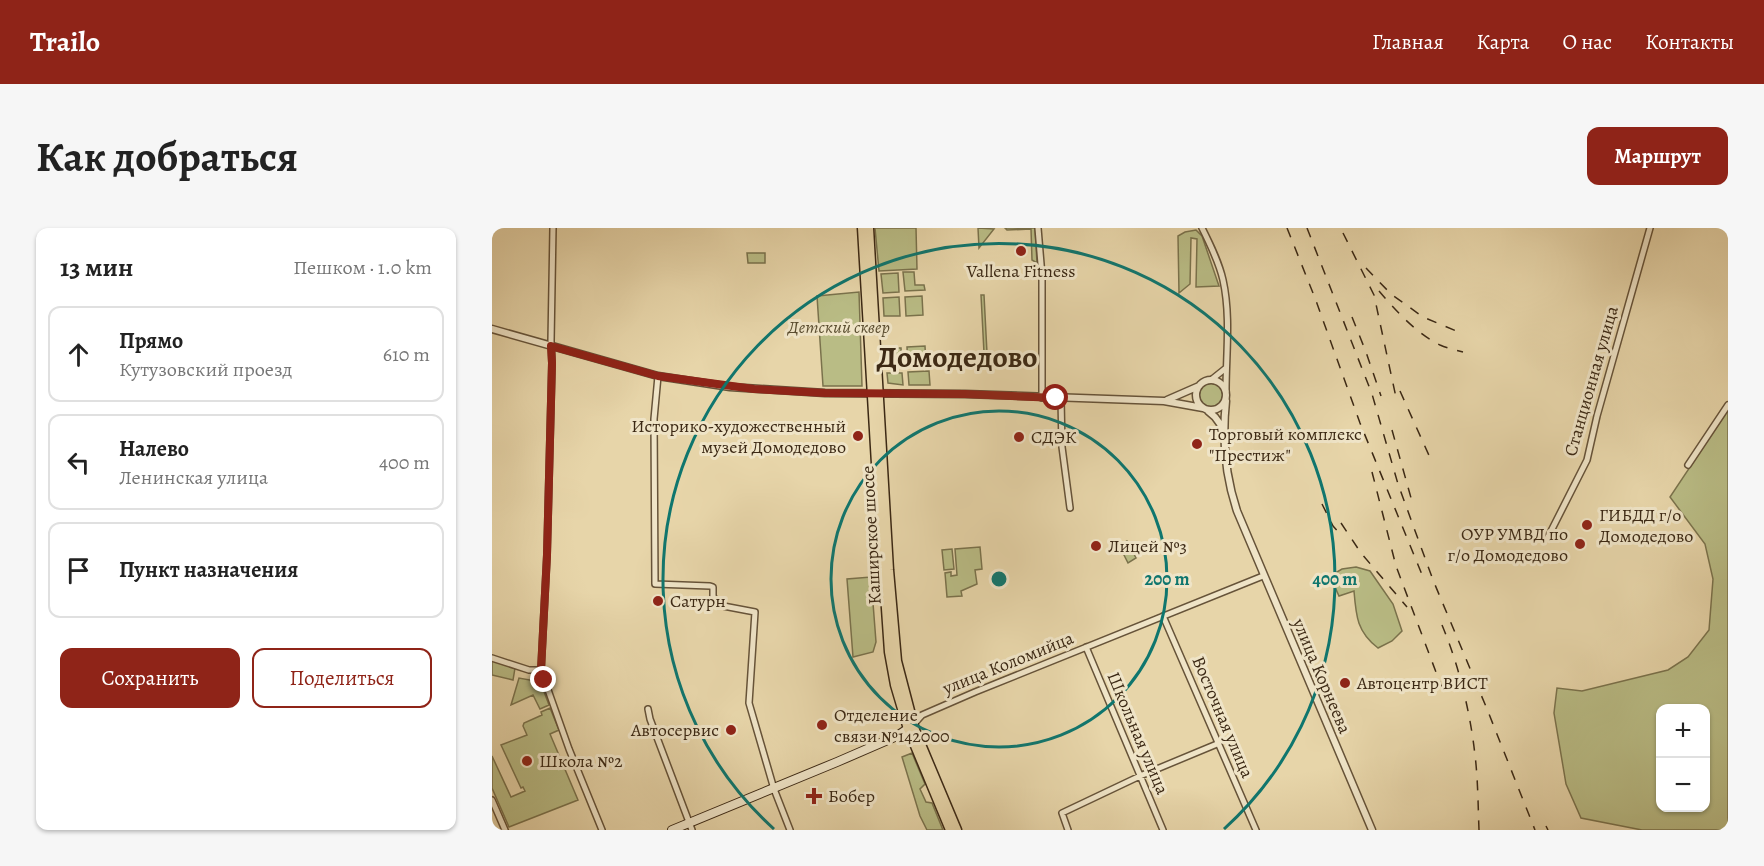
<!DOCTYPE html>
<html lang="ru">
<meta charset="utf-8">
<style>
body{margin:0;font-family:Alegreya,serif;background:#f6f6f6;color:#222}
.controls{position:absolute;right:18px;bottom:18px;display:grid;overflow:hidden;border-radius:12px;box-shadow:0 2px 4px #0004}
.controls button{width:54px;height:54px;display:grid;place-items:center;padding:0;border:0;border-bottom:2px solid #e0e0e0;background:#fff;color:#222;font:30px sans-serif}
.stop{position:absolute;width:18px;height:18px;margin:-14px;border:4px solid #8f2418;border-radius:50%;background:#fff}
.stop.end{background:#8f2418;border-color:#fff;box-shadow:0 2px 6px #0008}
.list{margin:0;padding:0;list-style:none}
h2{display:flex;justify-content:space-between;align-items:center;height:78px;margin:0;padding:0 24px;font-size:26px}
h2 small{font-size:20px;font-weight:400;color:#767676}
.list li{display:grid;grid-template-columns:39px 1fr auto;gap:18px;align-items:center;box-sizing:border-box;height:96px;margin:0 12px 12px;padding:0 12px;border:2px solid #e0e0e0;border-radius:12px}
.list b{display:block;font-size:22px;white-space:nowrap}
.list p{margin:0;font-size:20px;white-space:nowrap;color:#767676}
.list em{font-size:20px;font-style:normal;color:#767676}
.actions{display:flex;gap:12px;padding:18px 24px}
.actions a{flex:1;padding:14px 0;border:2px solid #8f2418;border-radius:12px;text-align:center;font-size:21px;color:#8f2418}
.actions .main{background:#8f2418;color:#fff}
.icon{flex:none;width:33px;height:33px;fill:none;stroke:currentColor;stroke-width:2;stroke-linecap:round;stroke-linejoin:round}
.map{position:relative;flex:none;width:1236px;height:602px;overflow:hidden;border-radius:12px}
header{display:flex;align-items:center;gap:36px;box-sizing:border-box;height:84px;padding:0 30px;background:#8f2418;color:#fff}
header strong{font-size:28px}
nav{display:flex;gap:33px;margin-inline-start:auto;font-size:21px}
.intro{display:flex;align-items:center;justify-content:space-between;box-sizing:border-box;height:144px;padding:0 36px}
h1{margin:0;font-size:42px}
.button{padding:15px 27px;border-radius:12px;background:#8f2418;color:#fff;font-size:21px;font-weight:700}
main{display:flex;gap:36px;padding:0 36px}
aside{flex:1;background:#fff;border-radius:12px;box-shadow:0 2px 4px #0004}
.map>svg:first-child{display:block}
</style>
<header>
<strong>Trailo</strong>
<nav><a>Главная</a><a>Карта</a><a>О нас</a><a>Контакты</a></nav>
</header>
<div class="intro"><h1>Как добраться</h1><a class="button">Маршрут</a></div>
<main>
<aside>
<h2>13 мин<small>Пешком · 1.0 km</small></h2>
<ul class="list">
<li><svg class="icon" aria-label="ahead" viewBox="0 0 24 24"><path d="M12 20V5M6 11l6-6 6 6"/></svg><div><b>Прямо</b><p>Кутузовский проезд</p></div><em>610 m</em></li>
<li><svg class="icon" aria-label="left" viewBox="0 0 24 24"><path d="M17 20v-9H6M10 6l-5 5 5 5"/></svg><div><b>Налево</b><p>Ленинская улица</p></div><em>400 m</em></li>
<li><svg class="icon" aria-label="arrive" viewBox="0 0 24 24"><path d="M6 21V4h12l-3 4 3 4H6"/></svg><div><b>Пункт назначения</b></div></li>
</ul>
<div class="actions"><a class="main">Сохранить</a><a>Поделиться</a></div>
</aside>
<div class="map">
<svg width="1236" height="602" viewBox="0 0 1236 602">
<rect width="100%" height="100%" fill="#e7d5a9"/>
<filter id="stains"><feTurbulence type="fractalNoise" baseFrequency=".00333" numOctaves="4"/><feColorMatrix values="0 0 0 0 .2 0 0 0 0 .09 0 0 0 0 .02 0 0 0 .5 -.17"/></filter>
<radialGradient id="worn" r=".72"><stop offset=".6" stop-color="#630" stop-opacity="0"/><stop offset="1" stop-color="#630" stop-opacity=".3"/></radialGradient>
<path fill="#b9bc85" stroke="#7a724c" stroke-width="1.5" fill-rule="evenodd" d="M383 0H424L425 41 387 43Z
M486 0 502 1 487 20Z
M513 0H543L545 35 540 32 539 1 515 2Z
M704 2 710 8 727 58 704 59 705 11 699 10 698 56 687 65 686 8 693 4Z
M255 25H273V35H256Z
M411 44H422L423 57H432L433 62 413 63Z
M406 45 407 64 391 65 389 46Z
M367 64 370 158H331L325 68Z
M489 67H492L495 125H492Z
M430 68 431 87 414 88 413 69Z
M407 69 408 88H392L391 70Z
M433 118 434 138 416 139 415 119Z
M396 120H409L410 139 395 140Z
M437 143 438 157H417L416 144Z
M395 145H410L411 157 396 155Z
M707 167a12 12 0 1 1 24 0a12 12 0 1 1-24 0Z
M1236 182V602H1150L1089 590 1074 556 1062 485 1065 460 1090 463 1176 442 1196 429 1217 402 1221 351 1213 316 1178 269ZM1168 481H1214V580H1168Z
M635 313 644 330 636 335 627 317Z
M488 319 490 341 483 342 485 356 469 363 470 368 455 369 453 345 459 344V348L465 347 463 321Z
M460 321 462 341 452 342 450 322Z
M864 339 878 343 901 376 910 403 900 413 886 420C865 404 864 388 862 363L847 368 838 348 850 341Z
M379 349 384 414 381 424 361 429 355 351Z
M0 432 23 440 21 452 0 447Z
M45 445H48V453L57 477 48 481 41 467 19 477 27 450 43 453Z
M58 480 67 502 58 506 86 572 17 599 0 560V528L19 569 33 563 31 559 29 560 9 517 35 507 31 498 32 495 50 487 49 484Z
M420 525 433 556 428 561 434 574 440 575 451 602H435L428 588 410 529Z"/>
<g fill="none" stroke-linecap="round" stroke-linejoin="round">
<g stroke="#665339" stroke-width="8">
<path id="minor" d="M61 0 59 113 60 135 55 327 49 442 77 521 110 602
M546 0 550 48V170
M710 0C718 16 727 34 731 52 739 88 734 127 734 163
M166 148 162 191 163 356 218 358 221 359V368L226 377 263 384 257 475 282 561 298 602
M719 152 734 140
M569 171 570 219 578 280
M1196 237 1236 177
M1056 309 1095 232 1105 188 1158 0
M671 388 764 602
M594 419 671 602
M0 430 37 442H49
M156 481 158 491 200 602
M421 497 430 487 483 464 771 348
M0 572 13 602
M576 602 570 585 648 548 725 516"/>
</g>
<g stroke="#665339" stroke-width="9">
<path id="tertiary" d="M0 101 166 148 238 159 333 165 473 166 672 173 711 180
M704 167a15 15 0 1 1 30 0a15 15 0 1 1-30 0Z
M675 172 707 158
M734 173C730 210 733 247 745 283L880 602
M716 183 723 189 731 200"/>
</g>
<g stroke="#3b2814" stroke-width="10">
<path id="secondary" d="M180 602 345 534 405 508 420 498"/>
</g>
<g stroke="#3b2814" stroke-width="11">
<path id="primary" d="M370 0 384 236 397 424 403 457 416 501 458 602
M377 0 397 342 405 433 423 502 465 602"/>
</g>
<use href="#minor" stroke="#efe4c7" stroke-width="5"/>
<use href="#tertiary" stroke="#efe4c7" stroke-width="6"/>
<use href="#secondary" stroke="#efe4c7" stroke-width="8"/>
<use href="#primary" stroke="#e7d5a9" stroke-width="8"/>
<path stroke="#3b2814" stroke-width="1.5" stroke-dasharray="10 10" stroke-linecap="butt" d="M795 0 823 70 868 195 931 349
M815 0 880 166 906 256 941 352 995 481 1043 602
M851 5 882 67 905 174
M874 40 899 66 931 89 969 105
M887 63C904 83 924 105 948 117 955 120 963 122 971 124
M860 89 874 124 889 168
M908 163 940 234
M900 202 921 277
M880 244 904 338 950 460
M830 276 841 298 850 308
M849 295 869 325 915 379
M950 397C967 438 978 483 983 527 986 552 986 577 987 602
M1054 598 1056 602"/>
</g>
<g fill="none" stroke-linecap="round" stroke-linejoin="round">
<path stroke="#8f2418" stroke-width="8" d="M52 452 49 442 55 327 60 135 59 118 166 148 262 161 333 165 473 166 564 170"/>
</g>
<g fill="none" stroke="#0f766e" stroke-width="3">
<circle cx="507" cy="351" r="168"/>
<path d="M282 601A336 336 0 1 1 732 601"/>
</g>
<g fill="#8f2418" stroke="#efe4c7" stroke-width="2">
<circle cx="529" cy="23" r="6"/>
<circle cx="366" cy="208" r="6"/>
<circle cx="527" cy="209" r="6"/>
<circle cx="705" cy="216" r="6"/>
<circle cx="1095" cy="297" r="6"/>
<circle cx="1088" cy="316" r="6"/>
<circle cx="604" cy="318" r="6"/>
<circle cx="166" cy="373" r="6"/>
<circle cx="853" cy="455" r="6"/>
<circle cx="330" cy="497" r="6"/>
<circle cx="239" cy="502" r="6"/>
<circle cx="35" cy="533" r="6"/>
<path d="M319 559h6v6h6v6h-6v6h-6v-6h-6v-6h6z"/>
</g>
<g text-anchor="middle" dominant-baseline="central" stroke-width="6" stroke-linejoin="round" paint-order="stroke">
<g font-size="18" fill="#3b2814" stroke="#efe4c7" text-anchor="start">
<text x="529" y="43" text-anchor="middle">Vallena Fitness</text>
<text x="354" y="198" text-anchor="end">Историко-художественный<tspan x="354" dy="21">музей Домодедово</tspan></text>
<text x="717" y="206">Торговый комплекс<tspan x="717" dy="21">"Престиж"</tspan></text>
<text x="539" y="209">СДЭК</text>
<text x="1107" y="287">ГИБДД г/о<tspan x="1107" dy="21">Домодедово</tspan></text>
<text x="1076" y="306" text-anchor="end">ОУР УМВД по<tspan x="1076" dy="21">г/о Домодедово</tspan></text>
<text x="616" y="318">Лицей №3</text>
<text x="178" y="373">Сатурн</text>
<text x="865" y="455">Автоцентр ВИСТ</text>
<text x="342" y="487">Отделение<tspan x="342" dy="21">связи №142000</tspan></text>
<text x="227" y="502" text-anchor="end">Автосервис</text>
<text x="47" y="533">Школа №2</text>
<text x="336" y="568">Бобер</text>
</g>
<g font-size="18" font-style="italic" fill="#5a4d30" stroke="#efe4c7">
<text x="347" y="99">Детский сквер</text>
</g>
<g font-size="18" fill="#3b2814" stroke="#efe4c7">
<text transform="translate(1099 153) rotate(-74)">Станционная улица</text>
<text transform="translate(379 307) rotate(-93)">Каширское шоссе</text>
<text transform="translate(516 435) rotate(-22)">улица Коломийца</text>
<text transform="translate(830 448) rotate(67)">улица Корнеева</text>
<text transform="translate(731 489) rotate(67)">Восточная улица</text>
<text transform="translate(646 505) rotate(67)">Школьная улица</text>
</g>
<g font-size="30" font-weight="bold" fill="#3b2814" stroke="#efe4c7">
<text x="465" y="129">Домодедово</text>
</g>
</g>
<circle cx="507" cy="351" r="9" fill="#0f766e" stroke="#efe4c7" stroke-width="3"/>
<g font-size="18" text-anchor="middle" font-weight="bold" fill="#0f766e" stroke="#efe4c7" stroke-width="6" stroke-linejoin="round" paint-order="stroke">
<text x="675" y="357">200 m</text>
<text x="843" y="357">400 m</text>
</g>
<rect width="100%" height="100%" filter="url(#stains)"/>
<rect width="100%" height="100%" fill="url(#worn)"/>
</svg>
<div class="controls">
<button>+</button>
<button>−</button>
</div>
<div class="stop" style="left:564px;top:170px"></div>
<div class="stop end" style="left:52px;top:452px"></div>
</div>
</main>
